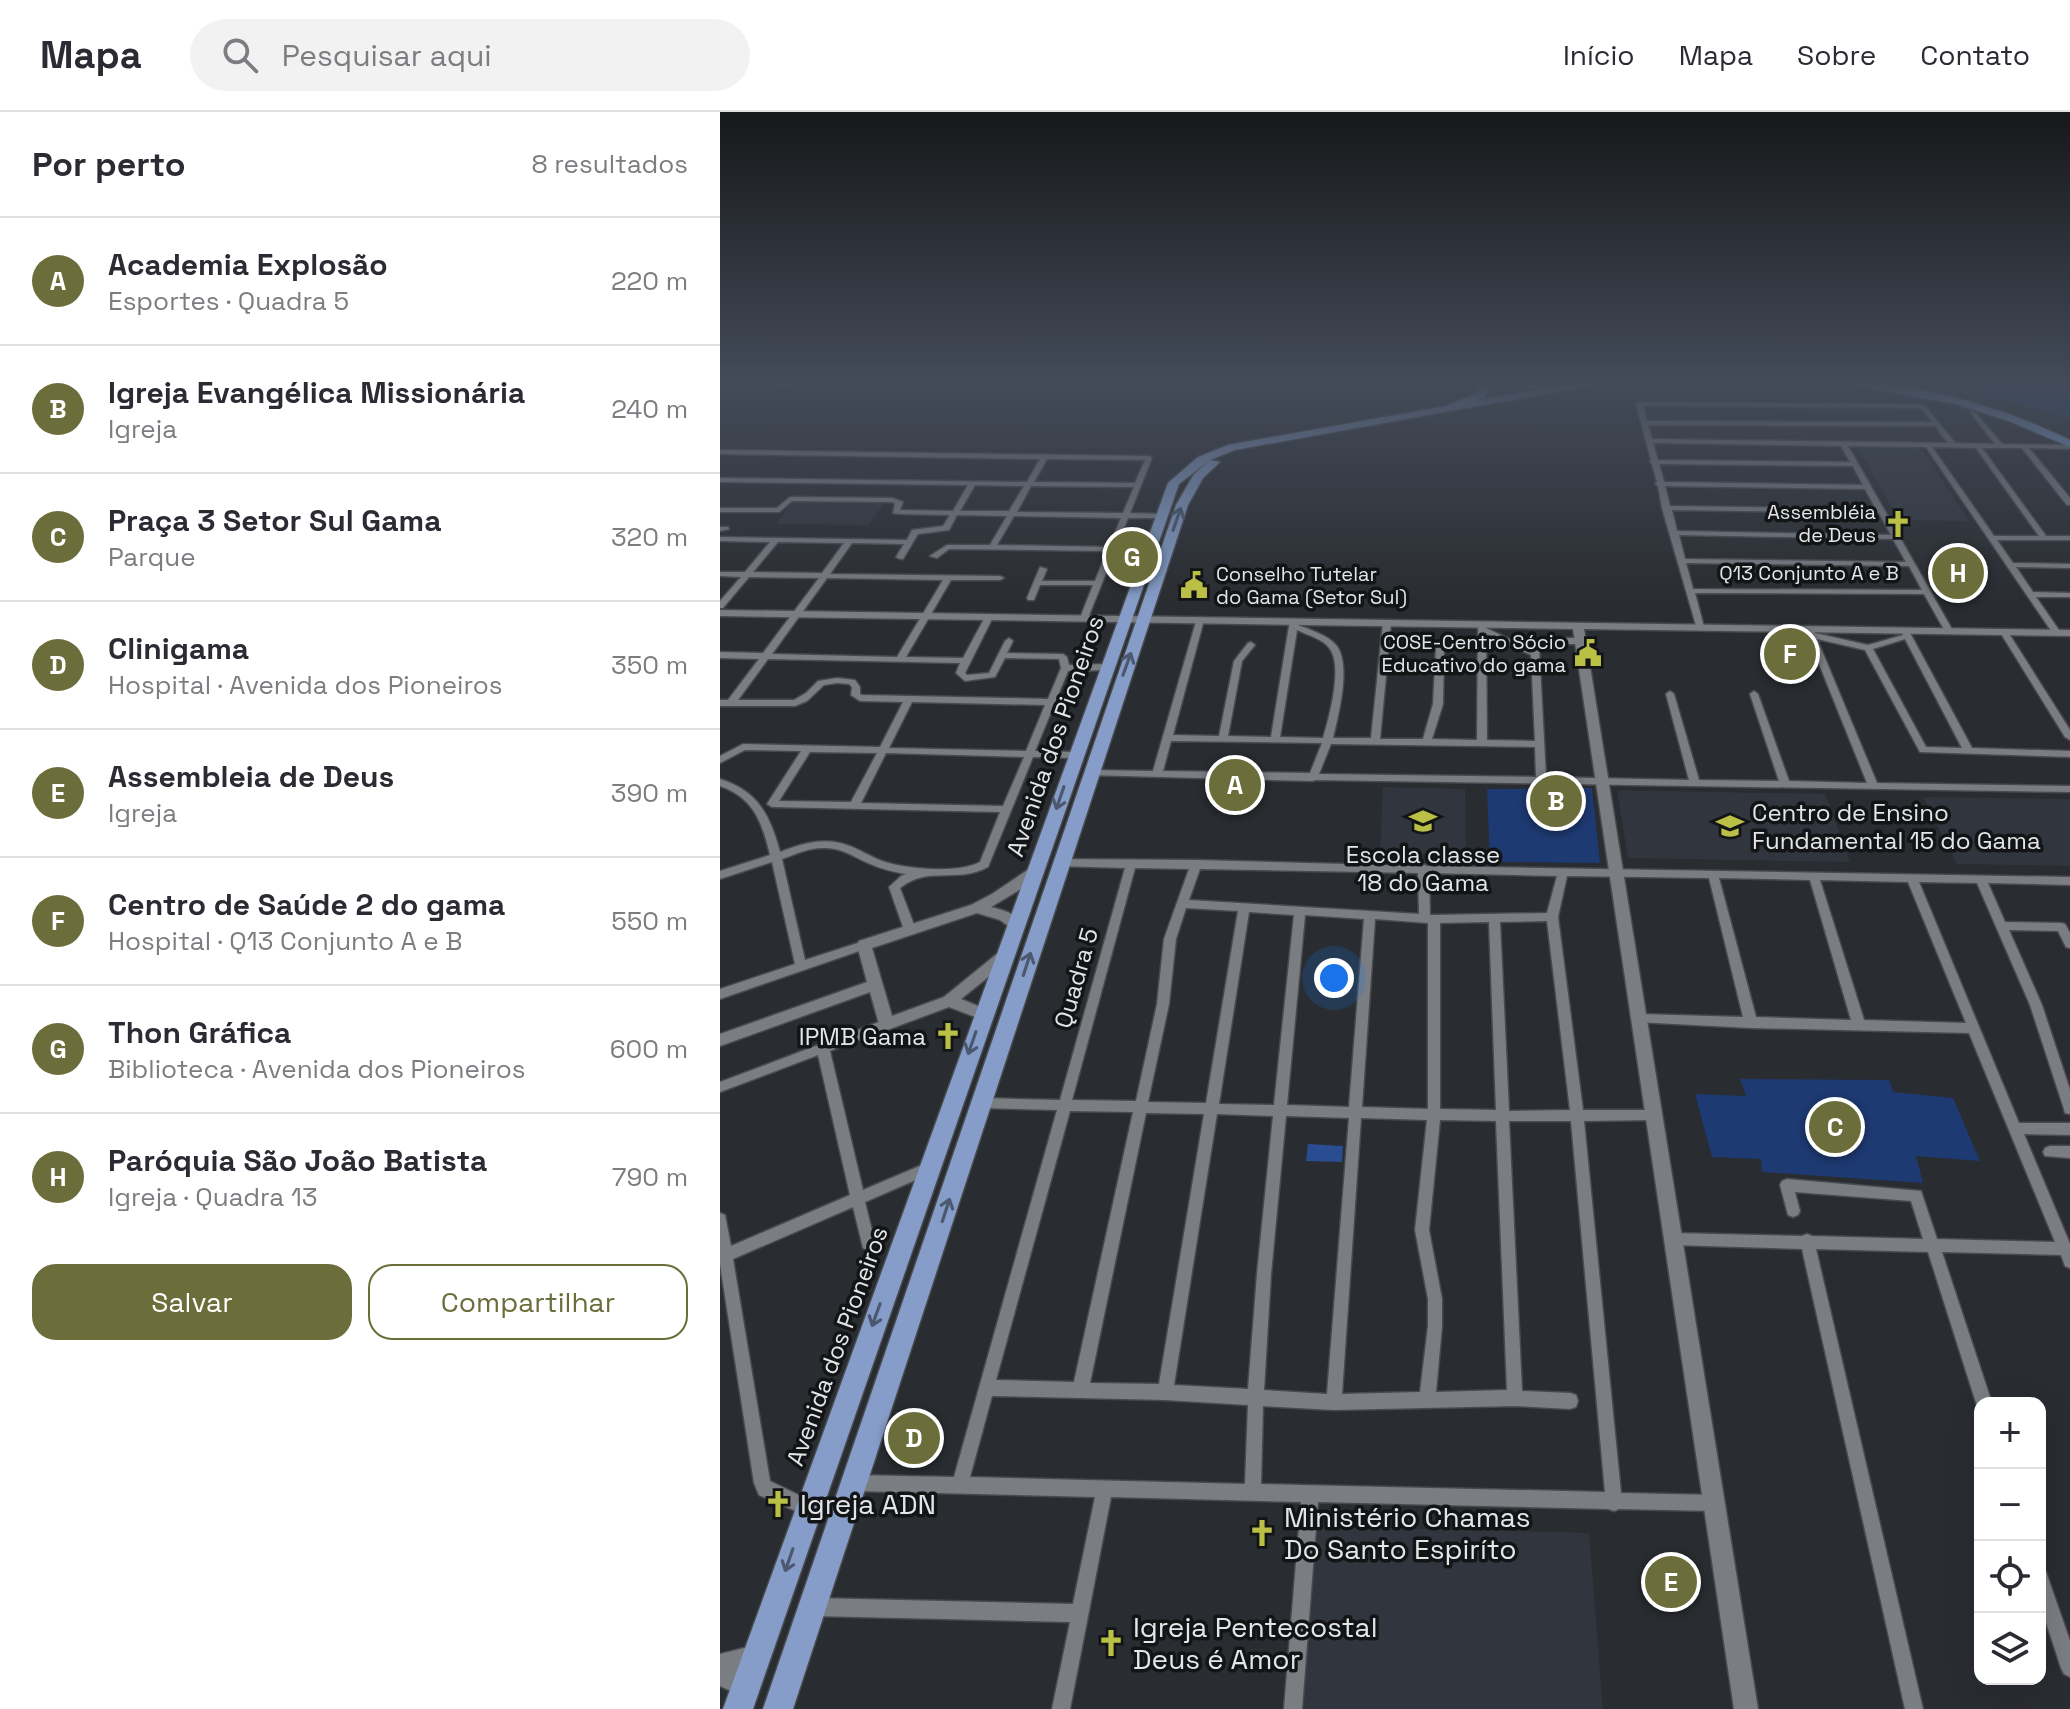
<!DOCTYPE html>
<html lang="pt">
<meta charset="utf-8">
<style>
body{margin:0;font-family:"Space Grotesk",sans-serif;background:#f2f2f3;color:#2b2b33}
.controls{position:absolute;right:24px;bottom:24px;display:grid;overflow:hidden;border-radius:16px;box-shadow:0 8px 32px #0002}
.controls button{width:72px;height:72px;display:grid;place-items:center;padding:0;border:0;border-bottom:2px solid #e1e1e2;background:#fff;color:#2b2b33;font:40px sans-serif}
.you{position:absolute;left:614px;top:866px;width:28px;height:28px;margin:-20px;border:6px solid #fff;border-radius:50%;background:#1a73e8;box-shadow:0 0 0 12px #1a73e833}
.badge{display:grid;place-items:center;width:52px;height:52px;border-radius:50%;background:#6b6e3b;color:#fff;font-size:26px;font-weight:700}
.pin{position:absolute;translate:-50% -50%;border:4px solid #fff;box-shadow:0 2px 8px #0006}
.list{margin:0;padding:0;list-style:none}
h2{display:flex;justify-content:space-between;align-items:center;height:104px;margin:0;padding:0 32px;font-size:34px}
h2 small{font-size:26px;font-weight:400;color:#7c7c81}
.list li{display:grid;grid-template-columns:52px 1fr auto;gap:24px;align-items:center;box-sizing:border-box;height:128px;padding:0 32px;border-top:2px solid #e1e1e2}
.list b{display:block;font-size:30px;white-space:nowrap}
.list p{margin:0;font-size:26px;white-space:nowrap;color:#7c7c81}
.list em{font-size:26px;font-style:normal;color:#7c7c81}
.actions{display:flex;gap:16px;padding:24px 32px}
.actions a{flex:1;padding:18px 0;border:2px solid #6b6e3b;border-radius:24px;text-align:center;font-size:28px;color:#6b6e3b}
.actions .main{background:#6b6e3b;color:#fff}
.icon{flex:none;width:44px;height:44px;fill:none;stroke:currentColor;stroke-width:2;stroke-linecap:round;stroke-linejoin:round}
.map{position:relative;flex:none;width:1350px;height:1597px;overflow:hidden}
header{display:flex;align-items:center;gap:48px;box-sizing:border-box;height:112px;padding:0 40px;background:#fff;border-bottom:2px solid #e1e1e2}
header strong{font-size:38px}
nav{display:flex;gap:44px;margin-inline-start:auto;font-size:28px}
.search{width:560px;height:72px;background:#f2f2f3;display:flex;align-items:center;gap:20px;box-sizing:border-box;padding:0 28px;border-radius:44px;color:#7c7c81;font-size:30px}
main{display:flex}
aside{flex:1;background:#fff}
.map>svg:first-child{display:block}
</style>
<header>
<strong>Mapa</strong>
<div class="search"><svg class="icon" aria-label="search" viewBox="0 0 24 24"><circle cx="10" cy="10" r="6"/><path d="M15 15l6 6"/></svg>Pesquisar aqui</div>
<nav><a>Início</a><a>Mapa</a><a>Sobre</a><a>Contato</a></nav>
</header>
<main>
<aside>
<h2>Por perto<small>8 resultados</small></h2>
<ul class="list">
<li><span class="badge">A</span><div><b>Academia Explosão</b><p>Esportes · Quadra 5</p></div><em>220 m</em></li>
<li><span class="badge">B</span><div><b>Igreja Evangélica Missionária</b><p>Igreja</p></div><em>240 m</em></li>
<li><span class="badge">C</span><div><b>Praça 3 Setor Sul Gama</b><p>Parque</p></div><em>320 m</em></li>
<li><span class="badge">D</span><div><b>Clinigama</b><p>Hospital · Avenida dos Pioneiros</p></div><em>350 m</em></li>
<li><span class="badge">E</span><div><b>Assembleia de Deus</b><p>Igreja</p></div><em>390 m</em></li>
<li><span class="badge">F</span><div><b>Centro de Saúde 2 do gama</b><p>Hospital · Q13 Conjunto A e B</p></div><em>550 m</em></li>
<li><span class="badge">G</span><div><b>Thon Gráfica</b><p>Biblioteca · Avenida dos Pioneiros</p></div><em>600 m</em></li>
<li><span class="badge">H</span><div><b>Paróquia São João Batista</b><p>Igreja · Quadra 13</p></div><em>790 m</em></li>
</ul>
<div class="actions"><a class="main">Salvar</a><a>Compartilhar</a></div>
</aside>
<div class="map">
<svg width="1350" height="1597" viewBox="0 0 1350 1597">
<rect width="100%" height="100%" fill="#292c30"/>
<path fill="#31363e" d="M1137 334H1199L1249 409 1179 408Z
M73 389 165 390 148 413 56 412Z
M663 675 745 677 746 743 660 741Z
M897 678 1105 682 1130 750 908 746Z
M1203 685 1350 687V754L1237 752Z
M596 1414 869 1421 883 1597H583Z"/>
<path fill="#1e3a72" d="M1218 270H1350V306Z
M872 676 880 751 770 750 767 677Z
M1020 967 1169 968 1173 980 1233 986 1260 1049 1196 1044 1203 1071 1042 1060 1041 1047 992 1045 975 982 1026 984Z"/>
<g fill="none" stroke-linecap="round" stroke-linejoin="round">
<path fill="#496fb7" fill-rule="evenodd" d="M40 270H102L58 277Z"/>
</g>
<path fill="#2a4d92" d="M588 1032 623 1034 622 1050 586 1049Z"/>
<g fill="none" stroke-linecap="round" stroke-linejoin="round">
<g stroke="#494a4e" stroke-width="3">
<path id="minor" d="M919 290 1197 292 1206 295 1235 331 1275 332 1250 300 1253 298 1282 332 1350 333V337L1309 336 1350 386V393H1347L1302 336H1262L1326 424H1350V428H1277L1293 451 1350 452V456L1296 455 1313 480 1350 481V485H1316L1341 521 1340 523H1334L1206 335 1128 334 1233 519 1232 521H1226L1204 482 975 481 984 515 983 517H977L942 396 938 374 935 372 937 370 932 352 930 350 931 348 916 292ZM923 294 1197 296 1202 297 1212 310 927 309ZM928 313 1215 314 1228 331 932 327ZM933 331 1121 334 1130 350 938 348ZM1212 335 1256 336 1319 424H1274ZM939 352 1133 354 1143 373 944 370ZM945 374 1145 377 1156 397 950 394ZM952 398 1159 401 1171 423 957 419ZM959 423 1173 427 1186 450 965 447ZM966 451 1189 454 1202 478 973 477Z
M0 338 429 344 432 346 410 401 441 402 445 404 441 406H408L368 506 364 508 360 506 373 473H320L314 488H308L307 486 320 455 327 457 322 469H375L387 439 229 437 217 446 210 444 227 433H270L287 404 237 403 229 418 198 422 183 447H180L176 445 184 432 132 431 110 462 280 464 284 466 280 468H231L186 545 243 546 265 505 269 503 273 505 245 561 247 563 269 561 285 529 289 526 293 529 287 541 343 542 347 545 349 553 387 552 391 555 387 558 348 559 315 639 355 640 360 643 355 646 313 645 268 755C237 772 208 753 180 776L196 818 194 821 190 822 184 818 169 775 181 764 186 762C173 760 161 757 148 751 134 745 122 736 106 736 90 735 76 742 62 747L85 848 144 829 148 830 150 833 148 836 0 887V877L75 852 52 750 0 767V759L50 743C42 710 34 686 0 674V667C38 679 50 703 60 740 78 733 96 727 115 730 132 732 146 743 162 749 185 757 238 762 260 750L280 700 52 695 47 692 81 639 25 638 0 651V644L23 632 160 635 183 590 140 589 131 583 132 575 129 572 117 571 104 573 87 589 75 594H0V588H8L39 547 0 546V540L43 541 99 466 29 465 3 496H0V489L21 465 0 464V460H25L50 430 0 429V425L187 428 192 418 223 414 230 403 180 402 173 401 175 391 172 390 72 389 59 400H0V396H57L70 385 172 386 183 390 180 398 233 399 248 373 0 370V366L307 370 320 347 0 342ZM327 347 425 348 415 371 314 370ZM255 373 304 374 289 399H240ZM311 374 414 375 403 401 297 400ZM294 404 401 406 389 435 277 433ZM58 430 124 431 102 461 33 460ZM107 466 223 468 177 545 52 542ZM285 546 339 547 341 556 328 587 142 583 140 582V575L135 568 117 566 98 569 86 581 74 588H18L48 547 240 551 236 561 245 569 275 565ZM192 590 325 593 306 639 169 636ZM90 640 157 641 131 690 59 689ZM166 641 304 645 283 694 141 691Z
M0 415H8L9 417 0 419Z
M477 506H480L484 508 453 623 499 624 514 549 528 531 531 530 535 533 522 549 508 624 551 625 569 514 571 508H574L578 510V513C591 518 607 523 616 533 632 552 618 604 613 626H651L663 511 667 509 671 511 660 627H703L713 592 716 536 720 533 724 536 723 592 712 627 757 628 758 512 762 510 766 512V516L811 537 812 532 822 526H860L864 529 860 532H824L819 535 826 665 969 668 946 582 950 579 954 582 979 668 1059 669 1030 582 1034 579 1038 582 1069 669 1147 671 1085 517 1089 514 1092 515 1095 521 1148 533 1183 523 1181 519 1185 516 1189 519 1252 636 1350 639V645L1200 640 1145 538 1097 527 1157 671 1350 674V680L596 668 592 669 367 663 365 661 367 659 370 658 433 659ZM577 518C587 523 604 527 610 537 623 555 609 606 603 626L560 625ZM766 522 811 543 815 629 767 628ZM1185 527 1242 636 1206 635 1153 537ZM451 629 602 631 590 661 443 659ZM611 632 815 635 816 665 599 662Z
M1284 517 1288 520 1350 618V628L1345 625 1280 520Z
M341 747 476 748 699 754 703 752 707 754 1350 765V773L1268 771 1285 810 1341 811 1345 812 1350 821V836L1346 835 1338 819 1289 818 1322 893 1350 978V1002L1345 1001 1344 997 1310 893 1257 771 1199 770 1299 1011H1350V1023L1304 1022 1350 1132V1156L1345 1154 1341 1143 1222 1140 1272 1291H1260V1297H1258L1208 1140 1096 1137 1203 1597H1185L1082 1137 953 1133 948 1132 946 1127 948 1122 953 1121 1082 1124 1087 1122 1092 1124 1203 1127 1191 1089 1075 1080 1080 1099 1078 1103 1073 1105 1068 1103 1060 1073 1062 1069 1067 1067 1201 1079 1217 1127 1335 1130 1249 921 1031 916 916 910 914 907 916 904 920 902 1023 905 989 766 847 764 838 805 863 998H934L939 999 940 1003 939 1007 934 1008 864 1009 901 1381 994 1383 1000 1385 1002 1391 1000 1397 994 1399 899 1397 894 1399 888 1397 598 1390 582 1597H564L581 1390 391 1385 350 1597H332L350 1510 94 1504 88 1501 85 1495 88 1489 94 1486 353 1492 375 1385 135 1379 129 1377 127 1371 129 1365 135 1363 234 1365 337 998 261 996 256 995 255 991 256 987 261 986 340 988 405 756 337 754 336 751 337 748ZM415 756 469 757 444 827 437 892 416 989 352 988ZM480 757 698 761 699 802 469 788ZM709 761 837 764 827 801 714 803H710ZM999 766 1090 768 1131 908 1036 905ZM1100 768 1188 770 1246 911 1144 908ZM466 796 518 799 486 991 428 990 449 892 456 827ZM529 800 574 803 554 993 499 992ZM585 803 644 807 629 995 567 993ZM655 807 708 811V997L642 995ZM827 809 850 998 789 999 780 810ZM769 810 776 998 720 997V811ZM350 999 413 1000 354 1270 276 1268ZM426 1001 484 1002 439 1272 370 1271ZM497 1002 553 1004 537 1162 528 1277 454 1273ZM566 1004 629 1006 607 1282 544 1278 551 1162ZM641 1006 707 1008 695 1118 708 1187V1214L700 1280 622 1282ZM720 1008 776 1009 787 1278 716 1280 722 1214V1187L709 1118ZM789 1009H851L885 1380 541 1372 543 1294 614 1298 795 1294 850 1297 856 1295 858 1289 856 1283 850 1281 802 1279ZM272 1284 445 1288 528 1293 525 1372 250 1365Z
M167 907 171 909 173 912 171 915 110 939 143 1078 209 1050 214 1052 216 1056 214 1060 145 1090 155 1131 153 1136 148 1138 143 1136 133 1095 13 1147 50 1369 93 1390 95 1396 93 1402 87 1404 39 1383 34 1371 0 1152V1101L5 1103 11 1134 130 1083 98 943 0 980V970Z
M1330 1034H1350V1046L1325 1044 1323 1040 1325 1036Z
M1320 1457 1326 1460 1350 1529V1565L1344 1562 1341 1556 1320 1492Z"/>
</g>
<g stroke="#494a4e" stroke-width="3">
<path id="tertiary" d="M0 498 1350 518V524L864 517 1038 1597H1014L853 517 0 504Z
M315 753 322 758 320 761 301 777 271 795C283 798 295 801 303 812L301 816H291L280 808 257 801 152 836 172 904 224 885 278 841H288L290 845 288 849 241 887 268 898 271 902 268 906 263 908 229 895 167 918 162 916 159 912 150 880 0 934V922L147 870 137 833 139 829 251 793 272 782Z
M36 1533 44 1536 47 1544 44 1552 20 1559 34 1566 38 1574 34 1582 26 1586 0 1574V1542Z"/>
</g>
<g stroke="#494a4e" stroke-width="3">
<path id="primary" d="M837 274 842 277 841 279 515 338 490 348 500 350 483 366 468 393 73 1597H43L456 393 474 362 490 348 459 372 33 1597H3L448 371 478 345 508 333Z"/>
</g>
<g stroke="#494a4e" stroke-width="3">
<path id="trunk" d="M754 270H764L768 277 765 285 734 298H726V294L757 281 758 277Z
M775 270 837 274 889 270 837 280Z
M1113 270C1194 269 1278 293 1350 328V335L1291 310 1235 292Z"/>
</g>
<use href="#minor" fill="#7a7d82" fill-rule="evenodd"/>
<use href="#tertiary" fill="#7a7d82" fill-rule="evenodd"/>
<use href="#primary" fill="#859dc8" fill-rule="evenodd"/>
<use href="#trunk" fill="#88a8e0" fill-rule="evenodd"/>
</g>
<defs><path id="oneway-shaft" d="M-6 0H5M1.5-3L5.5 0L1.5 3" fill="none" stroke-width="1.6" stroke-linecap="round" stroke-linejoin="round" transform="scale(2)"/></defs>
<g stroke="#4c586f">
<use href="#oneway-shaft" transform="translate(457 407) rotate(-71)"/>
<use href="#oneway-shaft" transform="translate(407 552) rotate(-70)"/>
<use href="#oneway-shaft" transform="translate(340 686) rotate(109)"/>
<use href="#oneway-shaft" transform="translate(307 852) rotate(-72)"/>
<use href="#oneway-shaft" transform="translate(252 931) rotate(109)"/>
<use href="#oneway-shaft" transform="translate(226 1098) rotate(-72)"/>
<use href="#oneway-shaft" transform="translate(156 1203) rotate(110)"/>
<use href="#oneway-shaft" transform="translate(69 1448) rotate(109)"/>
</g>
<linearGradient id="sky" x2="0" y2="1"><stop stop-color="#17181a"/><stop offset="0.55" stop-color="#434b59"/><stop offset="1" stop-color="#434b59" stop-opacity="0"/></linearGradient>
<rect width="1350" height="493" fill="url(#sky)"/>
<defs>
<g id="church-bare" transform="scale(2.16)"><path d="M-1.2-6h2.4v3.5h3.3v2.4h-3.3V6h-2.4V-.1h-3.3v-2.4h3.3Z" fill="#bac045" stroke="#131416" stroke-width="2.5" paint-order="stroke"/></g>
<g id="civic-bare" transform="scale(2.16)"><path d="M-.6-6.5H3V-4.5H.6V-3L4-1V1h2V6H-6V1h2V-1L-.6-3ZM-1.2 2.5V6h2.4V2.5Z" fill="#bac045" stroke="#131416" stroke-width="2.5" paint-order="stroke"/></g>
<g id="school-bare" transform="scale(2.16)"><path d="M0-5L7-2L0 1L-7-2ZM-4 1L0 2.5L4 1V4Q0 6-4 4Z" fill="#bac045" stroke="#131416" stroke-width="2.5" paint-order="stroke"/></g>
</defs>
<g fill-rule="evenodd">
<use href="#church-bare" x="1178" y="412"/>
<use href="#civic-bare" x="474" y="473"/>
<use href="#civic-bare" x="868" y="541"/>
<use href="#school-bare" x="703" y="709"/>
<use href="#school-bare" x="1010" y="714"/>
<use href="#church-bare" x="228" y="924"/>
<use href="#church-bare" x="58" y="1392"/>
<use href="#church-bare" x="542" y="1421"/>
<use href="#church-bare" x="391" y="1531"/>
</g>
<g text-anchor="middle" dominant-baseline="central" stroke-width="7" stroke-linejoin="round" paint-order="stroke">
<g font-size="20" fill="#e4e5e8" stroke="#131416" text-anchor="end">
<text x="1156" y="400">Assembléia<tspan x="1156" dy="23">de Deus</tspan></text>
<text x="496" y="462" text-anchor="start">Conselho Tutelar<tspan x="496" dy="23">do Gama (Setor Sul)</tspan></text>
<text x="846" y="530">COSE-Centro Sócio<tspan x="846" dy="23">Educativo do gama</tspan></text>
</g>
<g font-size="20" fill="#e4e5e8" stroke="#131416">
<text x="1089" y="461">Q13 Conjunto A e B</text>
</g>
<g font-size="24" fill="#e4e5e8" stroke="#131416">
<text transform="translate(335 624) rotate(-71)">Avenida dos Pioneiros</text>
<text transform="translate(356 866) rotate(-74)">Quadra 5</text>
<text transform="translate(117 1234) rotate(-70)">Avenida dos Pioneiros</text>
</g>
<g font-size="24" fill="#e4e5e8" stroke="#131416" text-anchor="start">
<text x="1032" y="700">Centro de Ensino<tspan x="1032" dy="28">Fundamental 15 do Gama</tspan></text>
<text x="703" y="742" text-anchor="middle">Escola classe<tspan x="703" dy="28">18 do Gama</tspan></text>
<text x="206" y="924" text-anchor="end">IPMB Gama</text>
</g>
<g font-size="28" fill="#e4e5e8" stroke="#131416" text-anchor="start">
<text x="80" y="1392">Igreja ADN</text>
<text x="564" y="1405">Ministério Chamas<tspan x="564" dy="32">Do Santo Espiríto</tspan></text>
<text x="413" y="1515">Igreja Pentecostal<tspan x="413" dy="32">Deus é Amor</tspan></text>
</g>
</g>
</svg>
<div class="controls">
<button>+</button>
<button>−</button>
<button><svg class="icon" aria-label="locate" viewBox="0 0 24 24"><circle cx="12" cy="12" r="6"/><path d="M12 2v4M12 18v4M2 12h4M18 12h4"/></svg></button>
<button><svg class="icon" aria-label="layers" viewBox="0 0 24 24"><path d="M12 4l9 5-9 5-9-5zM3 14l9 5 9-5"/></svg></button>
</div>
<div class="you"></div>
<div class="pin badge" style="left:515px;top:673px">A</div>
<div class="pin badge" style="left:836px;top:689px">B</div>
<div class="pin badge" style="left:1115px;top:1015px">C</div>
<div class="pin badge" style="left:194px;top:1326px">D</div>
<div class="pin badge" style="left:951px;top:1470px">E</div>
<div class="pin badge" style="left:1070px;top:542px">F</div>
<div class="pin badge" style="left:412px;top:445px">G</div>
<div class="pin badge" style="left:1238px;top:461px">H</div>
</div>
</main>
